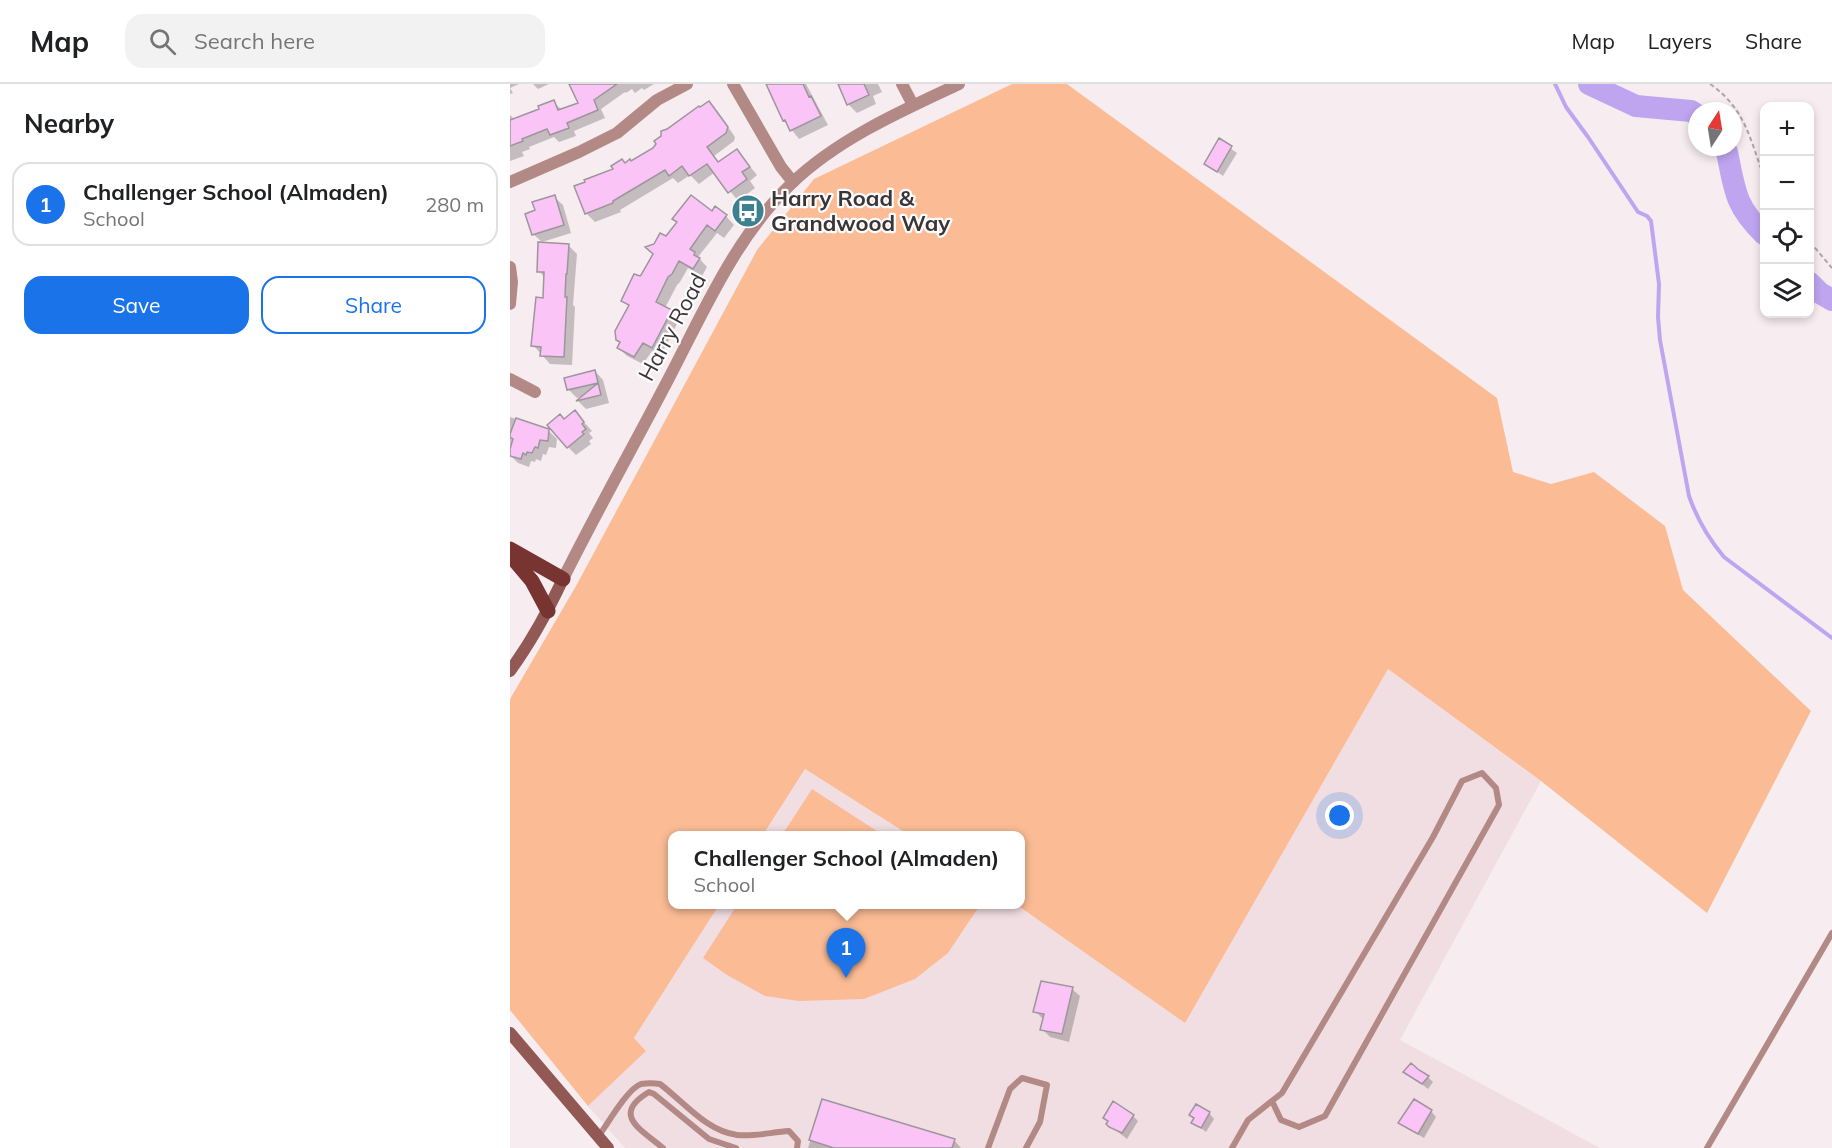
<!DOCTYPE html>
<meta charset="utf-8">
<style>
body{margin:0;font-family:Mulish,sans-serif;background:#f2f2f2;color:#202124}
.controls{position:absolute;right:18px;top:18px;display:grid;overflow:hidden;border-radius:12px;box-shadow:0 3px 9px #0003}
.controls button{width:54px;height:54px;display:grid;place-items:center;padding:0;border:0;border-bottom:2px solid #e0e0e0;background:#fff;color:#202124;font:30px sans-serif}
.compass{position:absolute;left:1178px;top:18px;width:54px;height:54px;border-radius:50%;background:#fff;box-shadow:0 3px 9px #0003;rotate:12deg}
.you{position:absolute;left:830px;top:732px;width:21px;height:21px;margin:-15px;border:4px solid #fff;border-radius:50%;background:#1a73e8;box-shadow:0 0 0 9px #1a73e833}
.badge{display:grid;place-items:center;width:39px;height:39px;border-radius:50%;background:#1a73e8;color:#fff;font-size:20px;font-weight:700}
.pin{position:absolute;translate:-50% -50px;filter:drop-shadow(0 2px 3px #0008)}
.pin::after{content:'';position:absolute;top:32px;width:21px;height:18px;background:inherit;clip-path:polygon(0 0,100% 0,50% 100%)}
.popup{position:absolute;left:158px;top:747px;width:357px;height:78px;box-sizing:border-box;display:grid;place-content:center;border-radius:12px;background:#fff;filter:drop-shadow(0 2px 4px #0005);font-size:20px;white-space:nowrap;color:#757577}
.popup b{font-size:22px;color:#202124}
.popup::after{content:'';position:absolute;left:50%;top:100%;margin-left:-12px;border:12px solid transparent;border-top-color:#fff}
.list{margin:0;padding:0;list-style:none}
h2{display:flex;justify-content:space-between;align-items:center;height:78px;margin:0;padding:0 24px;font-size:26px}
h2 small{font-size:20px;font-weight:400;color:#757577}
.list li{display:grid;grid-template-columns:39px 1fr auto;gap:18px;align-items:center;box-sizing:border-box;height:84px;margin:0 12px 12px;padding:0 12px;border:2px solid #e0e0e0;border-radius:18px}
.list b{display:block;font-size:22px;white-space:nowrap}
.list p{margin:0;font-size:20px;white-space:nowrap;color:#757577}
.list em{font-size:20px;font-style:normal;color:#757577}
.actions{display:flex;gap:12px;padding:18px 24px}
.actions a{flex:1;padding:14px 0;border:2px solid #1a73e8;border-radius:18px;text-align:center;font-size:21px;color:#1a73e8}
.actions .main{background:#1a73e8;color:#fff}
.icon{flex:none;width:33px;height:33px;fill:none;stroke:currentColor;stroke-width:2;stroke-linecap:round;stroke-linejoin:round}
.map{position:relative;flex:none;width:1322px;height:1064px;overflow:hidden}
header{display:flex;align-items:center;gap:36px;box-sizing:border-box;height:84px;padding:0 30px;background:#fff;border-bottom:2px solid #e0e0e0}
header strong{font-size:28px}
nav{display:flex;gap:33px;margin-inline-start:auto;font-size:21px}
.search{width:420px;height:54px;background:#f2f2f2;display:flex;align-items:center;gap:15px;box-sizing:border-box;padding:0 21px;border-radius:18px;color:#757577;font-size:22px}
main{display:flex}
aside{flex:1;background:#fff}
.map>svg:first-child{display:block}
</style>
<header>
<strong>Map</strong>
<div class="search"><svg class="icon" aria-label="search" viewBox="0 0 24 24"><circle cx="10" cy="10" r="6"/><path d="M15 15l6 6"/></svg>Search here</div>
<nav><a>Map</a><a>Layers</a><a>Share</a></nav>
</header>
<main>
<aside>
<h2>Nearby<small></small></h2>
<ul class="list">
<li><span class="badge">1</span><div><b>Challenger School (Almaden)</b><p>School</p></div><em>280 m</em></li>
</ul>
<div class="actions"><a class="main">Save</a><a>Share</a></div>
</aside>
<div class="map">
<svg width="1322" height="1064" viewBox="0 0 1322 1064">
<rect width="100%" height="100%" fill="#f7ecef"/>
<path fill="#f1dee3" d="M878 585 1031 697 890 956 1090 1064H115L78 1022 136 967 124 954 209 821H507L675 938Z
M295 685 399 751 253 752Z"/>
<path fill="#fbbc95" d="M502 0H557L987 314 1003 388 1041 400 1084 388 1155 442 1173 506 1301 627 1197 829 1031 697 878 585 675 939 507 821 510 820V752L399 751 295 685 253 751 162 752V820L209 821 124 954 136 967 78 1022 0 926V615L66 502 247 166 304 95Z
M302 705 373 751H272Z
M227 821V820L470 821 438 869 405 895 354 915 289 917 255 912 217 891 193 874Z"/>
<path fill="#0003" d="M0 0H9L0 4 3 9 0 10Z
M23 0H39L28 5Z
M61 0H144L134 6 132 4 125 9 122 5 116 9 115 8 91 25 95 34 64 47 66 52 49 58 44 53 19 63 20 65 12 68 14 72 0 77V31L5 36 31 26 43 18 52 26 70 20Z
M256 0H296L318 41 289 55 274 36Z
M330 0H368L372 8 363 12 366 20 347 29 339 21Z
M198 19 207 27 225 53 224 57 204 72 209 79 227 67 247 91 240 97 245 104 228 117 205 88 189 100 180 91 168 99 163 94 110 126 111 128 85 138 76 129 115 80 121 79 144 65 158 46Z
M709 56 727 69 713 92 696 80Z
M44 113 53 121 61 149 32 158 23 150 27 127Z
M202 129 216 132 224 141 214 154 207 149 188 173 197 183 192 192 178 184 170 198 167 201 155 224 161 227 169 236 151 271 142 267 133 280 117 272 109 264 111 259 107 255 120 223 113 216 156 154Z
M58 161 67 170 63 221 65 223 62 281 40 280 23 261 34 215 35 194 29 187Z
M85 287 93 296 99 319 76 325 68 317 74 312 67 314 58 305Z
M65 328 82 347 79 349 83 354 79 357 81 360 66 371 58 363 54 337Z
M0 333 38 346 47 355 46 364 39 363 36 371 33 370 31 377 26 375 25 378 21 377 19 383 8 379 0 371 2 363 0 361Z
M562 905 570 912 559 958 540 953 532 945 533 935 525 927Z
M896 988 918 993 923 998 918 1005Z
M313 1017 444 1056 451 1064H298Z
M921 1027 926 1033 914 1054 896 1044 890 1039Z
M699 1029 704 1035 696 1048 683 1038Z
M623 1032 628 1037 617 1055 598 1040Z"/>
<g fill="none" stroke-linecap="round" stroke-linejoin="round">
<path stroke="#bfa4f0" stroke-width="4" d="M1045 0 1056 23 1078 53 1128 128 1137 132 1141 137 1149 200 1148 233 1150 256 1179 412C1187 435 1198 454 1214 473L1322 554"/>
<path stroke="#bfa4f0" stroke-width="22" d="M1079 0 1126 22 1181 27 1187 31
M1214 63 1217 68C1225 107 1225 122 1254 150
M1300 199 1310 209 1322 216"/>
</g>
<path fill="#fac4f6" stroke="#9d959c" stroke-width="1.5" d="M59 0H107L84 16 88 26 57 39 59 44 40 51 37 45 12 55 13 57 0 62V36L29 25 28 22 44 16 48 26 68 19Z
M256 0H293L299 13 301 12 311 32 280 47 275 36 273 37Z
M328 0H354L359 11 337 21Z
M199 17 218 43 216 49 197 63 208 78 227 65 240 83 232 88 237 95 218 109 197 80 179 92 172 82 159 92 155 86 103 117V119L75 130 64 102 75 98 74 96 103 85 101 82 112 75 115 79 120 75 121 77 143 64 146 60 144 57 151 52V47L157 45 189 22 190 23Z
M709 54 722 62 707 88 694 80Z
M45 111 54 141 22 151 15 130 25 126 22 118Z
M181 111 202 127 205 122 217 131 205 147 197 141 180 165 185 168 184 171 190 174 183 185 169 177 162 190 158 193 146 218 162 226 142 264 133 259 124 273 107 264 110 258 106 256 105 247 119 221 111 217 124 190 130 192 131 191 143 170 135 163 144 160 150 149 156 152 167 138 162 135Z
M28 158 59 160 57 190H56L55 213H57L54 273 30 272 31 263 21 262 26 213 33 214 34 188H27Z
M85 286 91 311 66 317 88 299 57 306 54 294Z
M65 326 74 338 72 340 76 345 72 348 74 350 57 364 37 341 50 330 54 335Z
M6 334 39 345 38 357 30 356 28 364 25 363 22 369 17 368 16 371 13 369 11 375 0 372V365L3 355 0 353V350Z
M531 897 563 903 552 950 530 946 534 930 523 928Z
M901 979 909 986 919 992 912 1000 893 988Z
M312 1015 445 1055 442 1064H324L299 1056Z
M904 1015 922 1026 908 1050 888 1039Z
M603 1017 624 1031 612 1049 599 1043 596 1040 598 1037 593 1034Z
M686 1020 700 1028 691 1044 681 1039 684 1034 679 1031Z"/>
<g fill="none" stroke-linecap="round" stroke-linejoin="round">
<path stroke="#ada5a7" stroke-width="2" stroke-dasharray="4.5 3" stroke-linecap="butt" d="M1200 0C1235 24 1240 55 1254 93
M1300 158 1322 184"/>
<path stroke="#b28985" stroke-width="6" d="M88 1053C97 1041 117 1005 131 1000 137 999 144 999 150 1000 174 1018 196 1047 227 1051 244 1053 262 1048 279 1047L288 1057 287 1064
M153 1064C132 1046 100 1031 139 1008L144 1010 199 1055 226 1064
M478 1064 500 1005 512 994 537 1001 530 1038 516 1064
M722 1064 738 1036 772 1009 923 753 952 697 972 689 986 704 989 721 815 1032 789 1043 771 1036 762 1017
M1197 1064 1322 849"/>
<path stroke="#b28985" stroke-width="12" d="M223 0 271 83 283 98
M392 0 403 21
M0 98 69 68 107 49 147 16 177 0
M0 183 2 198 0 220
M0 295 25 308"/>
<path stroke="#b28985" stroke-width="12" d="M53 495C87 427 124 361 159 294 194 227 226 152 282 99 328 55 391 27 449 0"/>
<path stroke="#915854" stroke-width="12" d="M0 587C21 558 38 527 53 495
M0 949 98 1064"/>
<path stroke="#773431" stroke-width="15" d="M0 465 53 495
M0 471 22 497 38 527"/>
</g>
<defs>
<g id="bus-disc" transform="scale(1.725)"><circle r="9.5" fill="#3d8090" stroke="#fefcfc"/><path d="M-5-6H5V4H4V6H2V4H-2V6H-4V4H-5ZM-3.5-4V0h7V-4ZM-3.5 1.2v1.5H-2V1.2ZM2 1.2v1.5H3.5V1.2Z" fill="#fff"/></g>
</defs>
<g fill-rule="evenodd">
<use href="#bus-disc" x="238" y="127"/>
</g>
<g text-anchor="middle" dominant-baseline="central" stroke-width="4.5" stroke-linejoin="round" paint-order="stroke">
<g font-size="22" font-weight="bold" fill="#3a3637" stroke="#fefcfc" text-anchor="start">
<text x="261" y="114">Harry Road &amp;<tspan x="261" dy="25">Grandwood Way</tspan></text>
</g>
<g font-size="22" fill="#3a3637" stroke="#fefcfc">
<text transform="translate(162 243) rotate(-62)">Harry Road</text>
</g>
</g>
</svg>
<div class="controls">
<button>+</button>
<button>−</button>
<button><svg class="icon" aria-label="locate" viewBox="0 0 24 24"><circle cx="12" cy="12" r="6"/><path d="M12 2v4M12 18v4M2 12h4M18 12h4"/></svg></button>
<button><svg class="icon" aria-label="layers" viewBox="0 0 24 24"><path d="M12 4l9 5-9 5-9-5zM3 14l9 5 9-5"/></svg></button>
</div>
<svg class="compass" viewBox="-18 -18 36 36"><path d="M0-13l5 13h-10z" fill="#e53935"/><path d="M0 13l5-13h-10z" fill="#757577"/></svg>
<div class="you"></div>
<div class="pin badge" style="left:336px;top:894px">1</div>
<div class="popup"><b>Challenger School (Almaden)</b>School</div>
</div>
</main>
